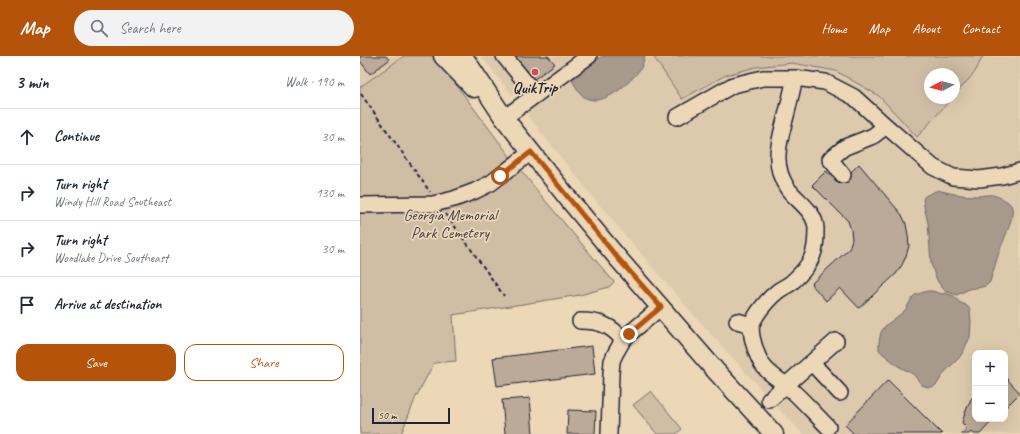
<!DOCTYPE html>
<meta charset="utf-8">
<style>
body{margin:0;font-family:Caveat,sans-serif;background:#f2f2f3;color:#1f2937}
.controls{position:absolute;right:12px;bottom:12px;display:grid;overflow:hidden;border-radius:8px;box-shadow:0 4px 16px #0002}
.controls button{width:36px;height:36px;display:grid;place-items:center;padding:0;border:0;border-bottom:1px solid #e0e1e3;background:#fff;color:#1f2937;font:20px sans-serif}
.compass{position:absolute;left:564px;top:12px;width:36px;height:36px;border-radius:50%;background:#fff;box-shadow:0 4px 16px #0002;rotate:263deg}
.scale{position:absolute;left:12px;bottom:10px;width:78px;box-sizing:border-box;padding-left:4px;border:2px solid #22223b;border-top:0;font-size:11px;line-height:14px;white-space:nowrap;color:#22223b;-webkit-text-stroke:3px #ecd7b6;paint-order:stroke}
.stop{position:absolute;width:12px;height:12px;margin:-9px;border:3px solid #b45309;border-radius:50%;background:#fff}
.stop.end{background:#b45309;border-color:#fff;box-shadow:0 1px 4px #0008}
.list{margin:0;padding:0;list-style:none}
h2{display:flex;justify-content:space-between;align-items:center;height:52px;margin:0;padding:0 16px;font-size:17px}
h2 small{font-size:13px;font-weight:400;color:#747a83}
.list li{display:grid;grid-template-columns:26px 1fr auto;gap:12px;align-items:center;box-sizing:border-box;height:56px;padding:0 16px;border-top:1px solid #e0e1e3}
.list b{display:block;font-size:15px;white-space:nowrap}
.list p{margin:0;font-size:13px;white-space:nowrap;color:#747a83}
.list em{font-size:13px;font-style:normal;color:#747a83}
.actions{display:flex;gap:8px;padding:12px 16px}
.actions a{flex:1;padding:9px 0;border:1px solid #b45309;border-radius:12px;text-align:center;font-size:14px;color:#b45309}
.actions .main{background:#b45309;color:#fff}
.icon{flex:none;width:22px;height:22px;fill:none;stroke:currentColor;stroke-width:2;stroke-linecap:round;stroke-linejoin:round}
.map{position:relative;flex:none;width:660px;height:378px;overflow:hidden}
header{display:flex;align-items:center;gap:24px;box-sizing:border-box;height:56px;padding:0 20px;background:#b45309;color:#fff}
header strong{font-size:19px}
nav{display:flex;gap:22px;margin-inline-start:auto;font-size:14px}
.search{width:280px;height:36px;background:#f2f2f3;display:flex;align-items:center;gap:10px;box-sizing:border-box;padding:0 14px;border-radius:22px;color:#747a83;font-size:15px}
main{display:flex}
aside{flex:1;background:#fff}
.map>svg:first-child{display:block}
</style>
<header>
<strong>Map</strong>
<div class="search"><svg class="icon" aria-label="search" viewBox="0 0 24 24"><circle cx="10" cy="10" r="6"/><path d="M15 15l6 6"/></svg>Search here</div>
<nav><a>Home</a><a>Map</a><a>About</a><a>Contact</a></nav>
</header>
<main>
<aside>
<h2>3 min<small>Walk · 190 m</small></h2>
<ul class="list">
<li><svg class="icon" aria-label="ahead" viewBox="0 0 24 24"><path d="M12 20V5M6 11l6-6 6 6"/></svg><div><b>Continue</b></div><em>30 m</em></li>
<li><svg class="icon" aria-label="right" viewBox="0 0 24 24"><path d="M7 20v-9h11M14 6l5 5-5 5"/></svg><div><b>Turn right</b><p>Windy Hill Road Southeast</p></div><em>130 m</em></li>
<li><svg class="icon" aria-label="right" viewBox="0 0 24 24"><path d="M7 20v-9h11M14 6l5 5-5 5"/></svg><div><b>Turn right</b><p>Woodlake Drive Southeast</p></div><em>30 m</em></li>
<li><svg class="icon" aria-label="arrive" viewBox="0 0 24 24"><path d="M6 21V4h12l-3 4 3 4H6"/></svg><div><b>Arrive at destination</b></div></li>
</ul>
<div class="actions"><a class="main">Save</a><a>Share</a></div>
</aside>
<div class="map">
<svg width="660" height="378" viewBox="0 0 660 378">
<rect width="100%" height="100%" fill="#ecd7b6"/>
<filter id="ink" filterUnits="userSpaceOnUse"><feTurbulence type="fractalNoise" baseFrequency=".025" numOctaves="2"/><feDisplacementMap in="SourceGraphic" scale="8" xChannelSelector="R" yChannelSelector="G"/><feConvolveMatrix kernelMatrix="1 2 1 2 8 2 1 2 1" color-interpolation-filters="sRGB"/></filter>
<g filter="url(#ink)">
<path fill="#ddcaad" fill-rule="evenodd" d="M0 0H44L0 31Z
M121 0H293L322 43 366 19 396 11 432 7 476 15 519 40 557 81 592 42H594V40L615 16 623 0H660V378H443L416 350 332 257 236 145 168 60 169 55 156 39H152ZM615 297H645V363H615Z"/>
<path fill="#cfbda4" stroke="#787070" d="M44 0H72L82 10 149 99 183 142 254 226 249 231 220 239 93 259 96 305 74 307 56 341 41 378H0V31Z
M293 0H623L615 16 594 40V18H570V42H592L557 81 519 40 476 15 432 7 396 11 366 19 322 43Z
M291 335 322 373 316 378H297L273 349Z"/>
<path fill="#a7998c" stroke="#72696c" d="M242 0H285C283 4 283 9 281 12 271 26 243 53 224 41 219 37 215 29 211 23Z
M578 134C592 138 604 140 618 140 623 140 628 138 633 139 639 141 651 145 652 152 655 161 642 187 639 196 636 206 633 216 630 226 624 233 617 231 609 233 605 235 601 237 597 239L585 235 578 226 574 217 571 207 568 167 564 150 563 143 565 140Z
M567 235H572L582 238 585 237 594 240 599 246 606 249 610 253 611 266 610 281 603 296 599 302 584 317 577 328 573 331H567L562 329 553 318 538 310 522 297 519 294V285L521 276 525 270 542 257 546 253 552 242 555 239Z"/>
<path fill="#baaa97" stroke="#22223b" d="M0 0H26L29 4 10 18 0 5Z
M154 0H188L195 8 173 24Z
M499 108 542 159 546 168 548 179 549 190 546 200 542 209 536 218 499 252 480 232 466 245 451 228 489 193 492 183 491 174 488 165 452 129 466 115 479 128Z
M232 290 235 318 137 330 133 302Z
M646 322 660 337 645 352V323Z
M528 324 582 378H494L485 369Z
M615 339V363H634L620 378H614L611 376 609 378H601L607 372 602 367 605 357 611 343Z
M170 342 173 378H145L142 344Z
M208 354 236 355 235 378H207Z"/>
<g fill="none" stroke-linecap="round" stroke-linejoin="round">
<g stroke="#22223b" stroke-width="18">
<path id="minor" d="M144 0 176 39
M435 22C432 35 429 48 426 60 419 86 411 109 428 133 437 145 455 155 456 172 456 182 456 192 452 201 448 211 439 220 431 227 427 230 422 232 418 235 409 242 396 257 392 268 389 278 397 300 402 308 408 318 419 323 427 330 442 343 454 357 468 371
M317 61 373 29 403 22H435L465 26 494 41 526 70 573 111 593 121 619 123 642 120 660 115
M144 62 229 0
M483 119 470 103 485 91 513 80 526 70
M0 149 73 148 94 143 115 135 131 127 171 96
M220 265C239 265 251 269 263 284
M377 265 392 269
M452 307 480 337
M409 344 476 285
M249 378 251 317 252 305 255 298 263 284 269 278 301 251"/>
</g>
<g stroke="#22223b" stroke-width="21">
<path id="major" d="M83 0 114 32
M103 0 144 62 211 146 256 200 354 313 414 378"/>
</g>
<path stroke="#22223b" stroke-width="2" stroke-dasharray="4 3" stroke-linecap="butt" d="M1 38 70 136
M86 158 144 240"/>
<use href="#minor" stroke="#ecd7b6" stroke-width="15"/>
<use href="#major" stroke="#ecd7b6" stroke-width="18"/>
</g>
</g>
<g fill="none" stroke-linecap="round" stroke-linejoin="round" filter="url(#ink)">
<path stroke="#b45309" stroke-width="5" d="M140 120 171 96 256 200 301 251 269 278"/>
</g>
<circle fill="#d1495b" stroke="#ecd7b6" stroke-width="1.5" cx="175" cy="16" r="4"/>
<g text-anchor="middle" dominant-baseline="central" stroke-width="3.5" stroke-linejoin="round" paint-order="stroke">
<g font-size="16" font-weight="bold" fill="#22223b" stroke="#ecd7b6">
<text x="175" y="32">QuikTrip</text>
</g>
<g font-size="16" fill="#454150" stroke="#ecd7b6">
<text x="90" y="159">Georgia Memorial<tspan x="90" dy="18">Park Cemetery</tspan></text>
</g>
</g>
</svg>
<div class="controls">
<button>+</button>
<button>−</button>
</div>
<svg class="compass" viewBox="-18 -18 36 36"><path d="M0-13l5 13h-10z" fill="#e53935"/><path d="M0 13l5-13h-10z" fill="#747a83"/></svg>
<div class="scale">50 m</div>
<div class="stop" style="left:140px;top:120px"></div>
<div class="stop end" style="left:269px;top:278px"></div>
</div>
</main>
